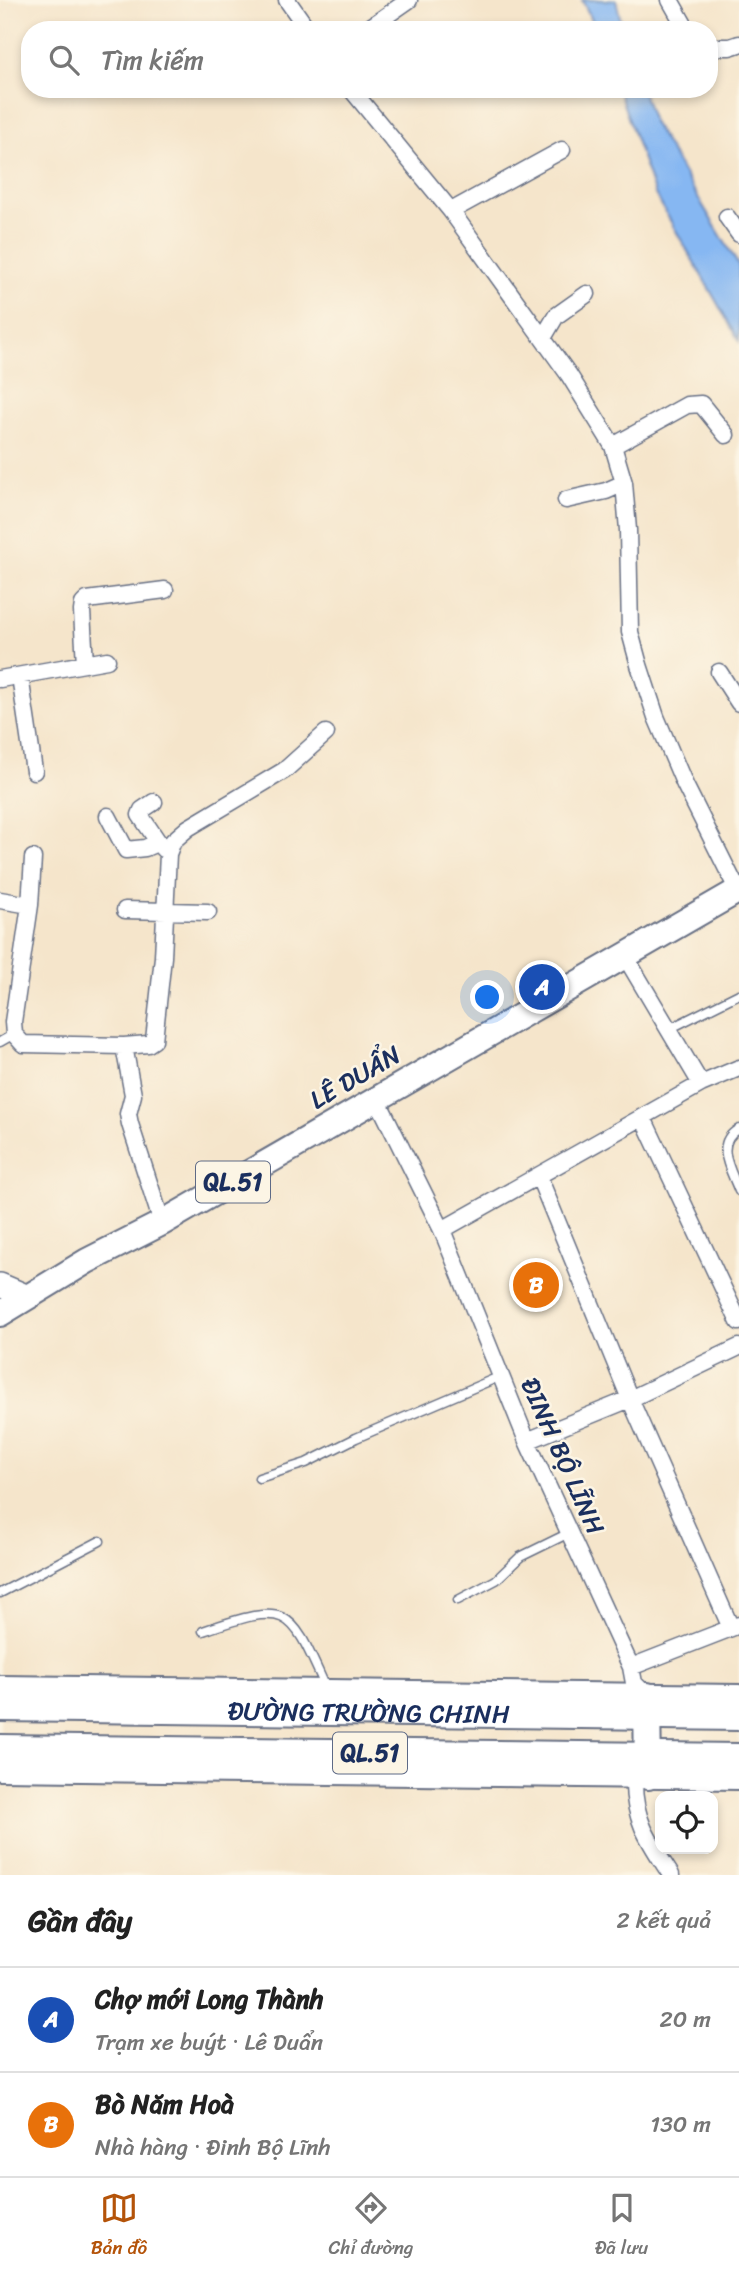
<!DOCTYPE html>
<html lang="vi">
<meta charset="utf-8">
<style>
body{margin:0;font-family:Sriracha,sans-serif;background:#f2f2f2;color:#222}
.controls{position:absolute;right:21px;bottom:21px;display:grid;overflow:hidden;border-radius:14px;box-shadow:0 4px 10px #0003}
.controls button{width:63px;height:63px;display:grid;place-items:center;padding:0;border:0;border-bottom:2px solid #e0e0e0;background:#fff;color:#222;font:35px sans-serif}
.you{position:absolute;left:488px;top:998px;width:24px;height:24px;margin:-18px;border:5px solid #fff;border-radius:50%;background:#1a73e8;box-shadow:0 0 0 10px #1a73e833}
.badge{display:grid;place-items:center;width:46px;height:46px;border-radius:50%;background:#b45309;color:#fff;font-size:23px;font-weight:700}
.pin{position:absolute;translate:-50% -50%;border:4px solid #fff;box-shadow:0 2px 7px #0006}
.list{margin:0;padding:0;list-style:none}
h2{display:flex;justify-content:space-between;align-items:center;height:91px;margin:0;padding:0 28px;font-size:30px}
h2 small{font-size:23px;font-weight:400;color:#767676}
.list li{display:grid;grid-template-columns:46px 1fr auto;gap:21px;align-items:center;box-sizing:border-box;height:105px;padding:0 28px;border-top:2px solid #e0e0e0}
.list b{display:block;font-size:26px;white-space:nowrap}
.list p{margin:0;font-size:23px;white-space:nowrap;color:#767676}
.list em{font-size:23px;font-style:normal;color:#767676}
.icon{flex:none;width:38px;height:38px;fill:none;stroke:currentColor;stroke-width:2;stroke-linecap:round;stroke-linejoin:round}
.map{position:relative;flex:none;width:739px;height:1875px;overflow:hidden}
.search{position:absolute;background:#fff;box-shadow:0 4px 10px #0003;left:21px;right:21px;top:21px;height:77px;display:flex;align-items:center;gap:18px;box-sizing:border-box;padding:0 24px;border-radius:28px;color:#767676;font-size:26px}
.sheet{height:301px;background:#fff}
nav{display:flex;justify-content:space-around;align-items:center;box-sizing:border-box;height:98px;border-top:2px solid #e0e0e0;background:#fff;font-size:19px;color:#767676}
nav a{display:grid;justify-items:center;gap:4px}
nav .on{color:#b45309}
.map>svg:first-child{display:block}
</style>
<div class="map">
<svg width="739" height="1875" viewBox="0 0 739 1875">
<rect width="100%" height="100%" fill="#fcf5e5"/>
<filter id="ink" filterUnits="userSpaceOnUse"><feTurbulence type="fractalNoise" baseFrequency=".0143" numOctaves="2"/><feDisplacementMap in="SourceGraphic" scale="14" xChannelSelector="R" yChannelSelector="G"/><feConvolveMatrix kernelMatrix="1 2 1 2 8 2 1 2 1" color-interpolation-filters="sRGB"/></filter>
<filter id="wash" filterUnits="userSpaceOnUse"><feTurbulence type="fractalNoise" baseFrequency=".00686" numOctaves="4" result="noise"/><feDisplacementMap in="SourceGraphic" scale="28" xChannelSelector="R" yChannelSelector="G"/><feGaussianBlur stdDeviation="1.57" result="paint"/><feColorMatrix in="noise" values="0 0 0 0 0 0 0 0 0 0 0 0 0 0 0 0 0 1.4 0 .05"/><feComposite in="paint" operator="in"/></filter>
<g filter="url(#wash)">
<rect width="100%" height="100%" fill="#f5e5cb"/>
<path fill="#86b7f2" stroke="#5073a8" stroke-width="2" d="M582 0H616L623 30H597Z
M618 89H642L653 122 739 266V341L655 194Z"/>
</g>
<g filter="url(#ink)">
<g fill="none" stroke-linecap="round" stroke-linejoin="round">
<g stroke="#676f84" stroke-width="11">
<path id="service" d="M669 1029 739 994
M0 1042 14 1034
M739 1129C713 1143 731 1170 739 1191
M259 1478 306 1463 356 1438 501 1376
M0 1593 100 1541
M458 1600 496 1580 520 1557 569 1533
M203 1631C290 1601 290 1608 326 1688"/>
</g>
<g stroke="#676f84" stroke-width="19">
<path id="minor" d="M287 0 308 30
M670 0 687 30
M366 30 409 0
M709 47H730L739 44
M351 89 451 211 569 375 613 446 624 483 628 530 630 632 639 665 656 717 685 785 738 891
M451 211 562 150
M727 217 739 234
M543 338 556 316 587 294
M613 446 687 405 701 404 726 435
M566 500 606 491 624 483
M85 664 82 611 83 604 87 600 165 590
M719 672 739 703
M20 676 34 771
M0 679 107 660
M154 802 142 810 140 815 163 849
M108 816 126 850 145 848 157 843
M33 858 30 905 13 1022 14 1034 23 1044 124 1046
M0 900 30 905
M125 910 208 912
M625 956 701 1084
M377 1099 442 1230 527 1441 631 1667 634 1683 647 1696
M643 1118 739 1322
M539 1177 630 1399 731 1628
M162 1223 130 1124 128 1114 133 1095 124 1046 148 1044 154 1040 163 957 168 854 173 841 188 828 285 770 326 733
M442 1230 701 1084 739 1068
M527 1441 630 1399 739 1347
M631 1667 739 1625
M648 1776 634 1784C634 1822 652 1845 671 1875"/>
</g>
<g stroke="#676f84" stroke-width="26">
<path id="secondary" d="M0 1285 28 1297"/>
</g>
<g stroke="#676f84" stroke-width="28">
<path id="primary" d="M0 1314 87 1261 162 1223 739 890
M0 1688 739 1697
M0 1768 739 1777"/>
</g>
<g stroke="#676f84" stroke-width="30">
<g id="trunk">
<path d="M647 1696 648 1776"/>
<path id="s1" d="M0 1708 739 1717"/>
<path d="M0 1748 739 1757"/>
</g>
</g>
<use href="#service" stroke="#fff" stroke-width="8"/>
<use href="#minor" stroke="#fff" stroke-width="16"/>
<use href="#secondary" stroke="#fff" stroke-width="23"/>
<use href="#primary" stroke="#fff" stroke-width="24"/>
<use href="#trunk" stroke="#fff" stroke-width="26"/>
</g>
</g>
<g text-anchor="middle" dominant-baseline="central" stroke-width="5" stroke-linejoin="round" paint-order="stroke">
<g fill="#fcf5e5" stroke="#5e6a86" stroke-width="2">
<rect x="196" y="1161.5" width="74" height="41" rx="5"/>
<rect x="333" y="1732.5" width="74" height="41" rx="5"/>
</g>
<g font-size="24" font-weight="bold" fill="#1b2f5e">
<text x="233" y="1182">QL.51</text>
<text x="370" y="1753">QL.51</text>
</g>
<g font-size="26" fill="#1b2f5e" stroke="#fcf5e5">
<text transform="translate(355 1077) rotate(-30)">LÊ DUẨN</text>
<text transform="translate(563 1456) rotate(66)">ĐINH BỘ LĨNH</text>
<text stroke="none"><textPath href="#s1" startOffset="369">ĐƯỜNG TRƯỜNG CHINH</textPath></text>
</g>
</g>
</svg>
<div class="controls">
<button><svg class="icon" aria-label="locate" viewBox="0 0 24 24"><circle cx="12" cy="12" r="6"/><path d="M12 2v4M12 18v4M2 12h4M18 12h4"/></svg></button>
</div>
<div class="you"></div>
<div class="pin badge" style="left:542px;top:987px;background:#1a4fb4">A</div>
<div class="pin badge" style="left:536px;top:1285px;background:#e8710a">B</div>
<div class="search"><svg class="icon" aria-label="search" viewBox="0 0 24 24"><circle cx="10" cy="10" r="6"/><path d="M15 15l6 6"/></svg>Tìm kiếm</div>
</div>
<section class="sheet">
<h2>Gần đây<small>2 kết quả</small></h2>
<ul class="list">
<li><span class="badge" style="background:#1a4fb4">A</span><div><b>Chợ mới Long Thành</b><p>Trạm xe buýt · Lê Duẩn</p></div><em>20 m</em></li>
<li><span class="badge" style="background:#e8710a">B</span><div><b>Bò Năm Hoà</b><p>Nhà hàng · Đinh Bộ Lĩnh</p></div><em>130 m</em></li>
</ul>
</section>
<nav>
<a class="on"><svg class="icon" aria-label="map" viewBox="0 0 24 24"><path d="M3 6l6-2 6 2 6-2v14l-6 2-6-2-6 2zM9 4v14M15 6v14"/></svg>Bản đồ</a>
<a><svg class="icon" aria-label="directions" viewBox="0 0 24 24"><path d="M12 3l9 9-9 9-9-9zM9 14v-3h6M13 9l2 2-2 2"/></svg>Chỉ đường</a>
<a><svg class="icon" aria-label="saved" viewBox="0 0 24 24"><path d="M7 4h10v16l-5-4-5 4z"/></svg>Đã lưu</a>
</nav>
